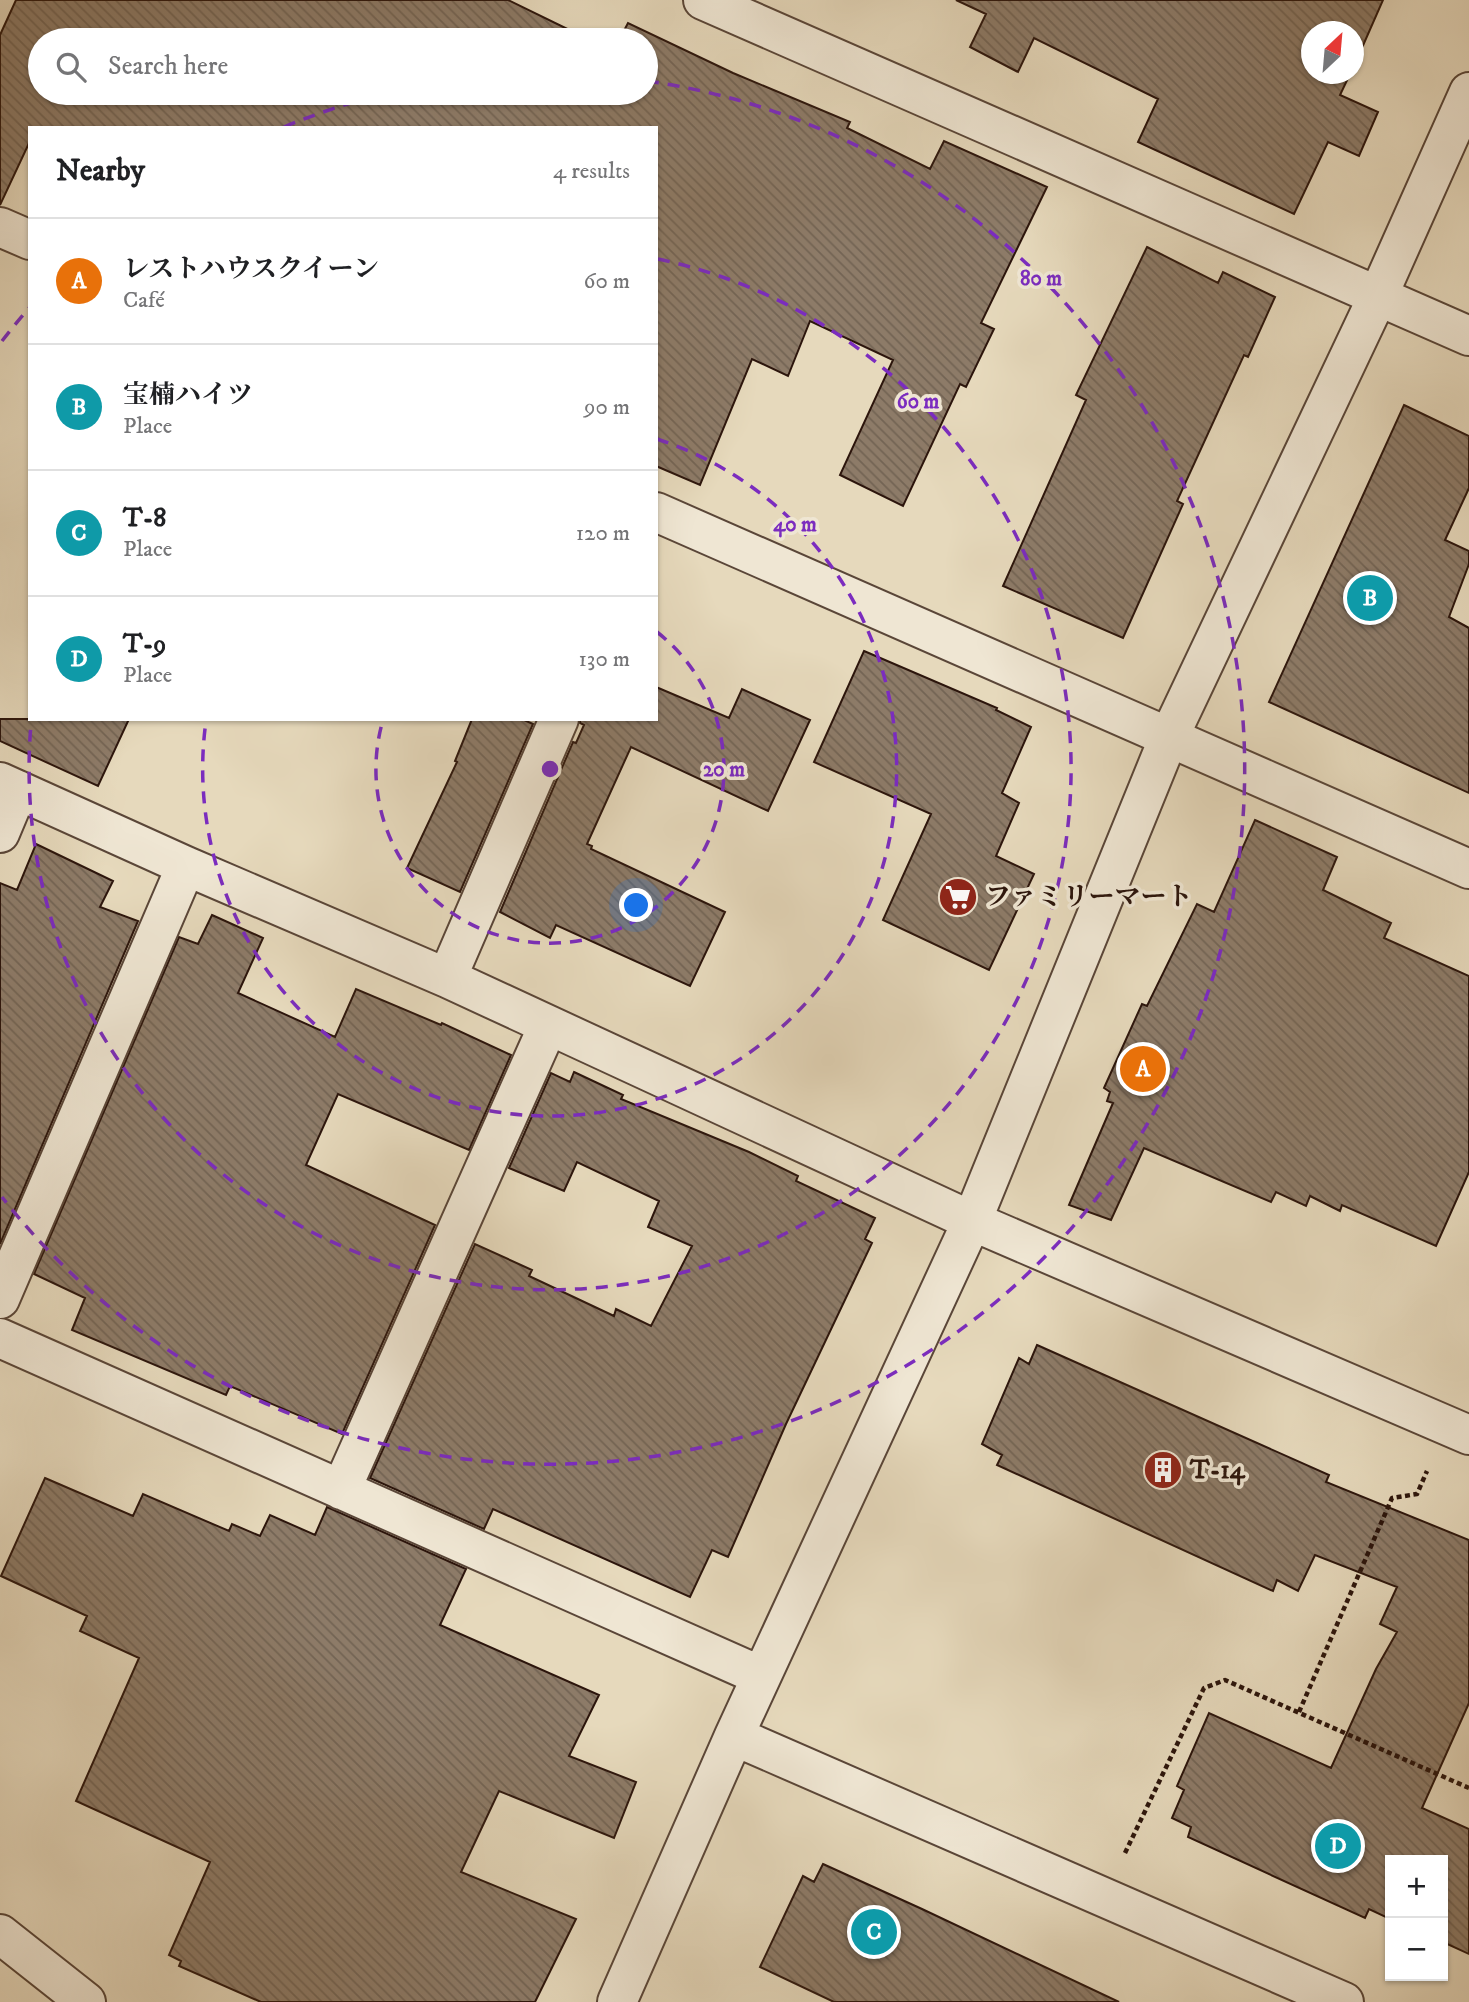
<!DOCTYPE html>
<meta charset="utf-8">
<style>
body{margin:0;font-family:"IM FELL DW Pica","Noto Serif JP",serif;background:#f6f6f6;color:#202124}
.controls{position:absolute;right:21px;bottom:21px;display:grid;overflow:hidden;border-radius:0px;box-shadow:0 2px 5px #0004}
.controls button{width:63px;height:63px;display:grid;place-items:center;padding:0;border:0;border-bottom:2px solid #e0e0e0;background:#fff;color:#202124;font:35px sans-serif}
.compass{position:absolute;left:1301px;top:21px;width:63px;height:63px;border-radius:50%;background:#fff;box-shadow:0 2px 5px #0004;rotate:26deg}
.you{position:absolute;left:637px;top:906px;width:24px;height:24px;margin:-18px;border:5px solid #fff;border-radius:50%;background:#1a73e8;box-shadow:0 0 0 10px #1a73e833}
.badge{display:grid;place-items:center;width:46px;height:46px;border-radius:50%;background:#8f2418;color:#fff;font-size:23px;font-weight:700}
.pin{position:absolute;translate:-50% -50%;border:4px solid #fff;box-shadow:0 2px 7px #0006}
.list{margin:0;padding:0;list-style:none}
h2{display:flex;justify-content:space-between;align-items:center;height:91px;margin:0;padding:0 28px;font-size:30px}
h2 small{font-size:23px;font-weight:400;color:#757577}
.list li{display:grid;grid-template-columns:46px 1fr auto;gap:21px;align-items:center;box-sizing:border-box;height:126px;padding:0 28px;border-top:2px solid #e0e0e0}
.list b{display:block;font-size:26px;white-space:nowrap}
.list p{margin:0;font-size:23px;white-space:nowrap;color:#757577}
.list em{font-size:23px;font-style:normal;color:#757577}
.icon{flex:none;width:38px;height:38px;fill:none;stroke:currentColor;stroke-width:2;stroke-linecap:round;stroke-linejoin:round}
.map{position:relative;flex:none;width:1469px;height:2002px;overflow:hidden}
.search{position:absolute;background:#fff;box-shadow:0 2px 5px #0004;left:28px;top:28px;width:630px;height:77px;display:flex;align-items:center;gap:18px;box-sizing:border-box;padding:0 24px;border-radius:38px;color:#757577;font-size:26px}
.panel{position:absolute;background:#fff;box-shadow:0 2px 5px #0004;left:28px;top:126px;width:630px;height:595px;border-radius:0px}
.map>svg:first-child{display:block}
</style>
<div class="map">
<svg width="1469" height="2002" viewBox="0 0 1469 2002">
<defs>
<pattern id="building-back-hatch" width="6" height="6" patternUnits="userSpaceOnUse" patternTransform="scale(1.75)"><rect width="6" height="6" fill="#8d7b68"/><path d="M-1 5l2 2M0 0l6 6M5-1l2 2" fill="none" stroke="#736454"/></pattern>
</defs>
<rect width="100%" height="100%" fill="#e6d9bc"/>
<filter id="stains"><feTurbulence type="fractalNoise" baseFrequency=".00286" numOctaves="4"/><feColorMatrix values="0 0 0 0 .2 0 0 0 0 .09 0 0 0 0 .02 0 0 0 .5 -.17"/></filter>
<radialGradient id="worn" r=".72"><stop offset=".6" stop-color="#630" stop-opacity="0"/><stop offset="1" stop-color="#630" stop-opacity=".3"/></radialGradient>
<path fill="url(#building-back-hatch)" stroke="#2c150c" stroke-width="2" d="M16 0H508L590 40H40V93H646V40H619L628 23 733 73 850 122 847 128 930 169 944 141 1047 187 981 323 994 329 966 387 960 384 903 506 840 475 893 360 810 321 788 376 752 359 700 485 656 466V128H30V141L0 205V35Z
M956 0H1383L1354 66V32H1312V74H1350L1340 95 1378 112 1359 156 1328 142 1294 214 1138 142 1158 99 1034 38 1018 72 970 47 986 14Z
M1147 247 1218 283 1223 272 1275 297 1248 357 1244 355 1177 501 1183 504 1123 638 1003 586 1086 400 1076 395Z
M1404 405 1469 436V488L1445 540 1469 551V564L1449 617 1469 628V793L1269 702Z
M864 651 997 708 996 710 1031 727 1002 793 1019 803 996 856 1034 874 989 970 883 920 931 814 814 762Z
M656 687 729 718 742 689 810 720 768 811 631 747 587 844 592 846 591 849 725 912 690 986 556 925 550 938 500 912 573 742 576 743 584 725 580 723V719H656Z
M0 719H129L98 786 0 741Z
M472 719H522L533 724 460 892 407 868 457 762 455 761Z
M1255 820 1337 857 1323 890 1391 923 1384 938 1469 976V1172L1436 1246 1342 1205 1340 1211 1310 1196 1306 1206 1276 1192 1271 1202 1144 1148 1111 1220 1069 1205 1113 1103 1107 1101 1110 1092 1104 1088 1142 1004 1147 1006 1197 904 1214 912Z
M36 844 113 881 100 907 138 921 0 1244V883L17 890Z
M212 915 263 938 238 993 335 1037 356 989 441 1025 442 1023 511 1055 469 1150 338 1094 306 1165 435 1225 342 1434 230 1386 226 1395 72 1330 85 1298 34 1274 179 937 198 944Z
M574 1072 623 1095 621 1099 749 1152 798 1176 796 1181 875 1218 865 1239 872 1243 786 1424 728 1557 712 1550 690 1597 493 1509 484 1529 370 1478 475 1244 532 1270 529 1276 614 1316 616 1309 651 1326 692 1246 648 1227 659 1201 577 1162 564 1191 509 1168 551 1073 570 1082Z
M1037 1345 1329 1475 1326 1482 1469 1540V1703L1422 1808 1469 1829V1954L1443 1942V1860H1390V1919L1369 1909 1365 1918 1188 1837 1191 1827 1172 1818 1184 1790 1177 1786 1209 1713 1331 1768 1376 1669 1397 1632 1380 1624 1397 1587 1315 1555 1298 1591 1277 1580 1273 1591 997 1465 1002 1455 982 1444 1019 1358 1029 1364Z
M45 1478 133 1516 143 1494 229 1531 232 1524 260 1536 270 1515 315 1535 327 1507 466 1569 440 1625 599 1695 569 1756 636 1782 614 1838 499 1791 461 1872 576 1919 535 2002H261L179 1966 181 1961 169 1955 210 1862 76 1801 139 1658 80 1631 87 1616 1 1576Z
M823 1864 922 1909 1119 2002H834L760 1967 803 1876 814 1882Z"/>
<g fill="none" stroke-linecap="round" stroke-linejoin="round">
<g stroke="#5a4638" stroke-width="42">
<path id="minor" d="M703 0 1469 336
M0 227 30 240
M656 512 1469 869
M0 782 186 866 447 978 972 1221 1469 1435
M0 833 18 790
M447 978 559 719
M0 1299 186 866
M0 1338 761 1676
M341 1490 548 1026
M734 1736 1344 2002
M0 1934 86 2002
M617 2002 734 1736 972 1221 1169 737 1378 296 1469 92"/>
</g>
<path stroke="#2c150c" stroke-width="4.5" stroke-dasharray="5 3.5" stroke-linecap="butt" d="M1299 1712 1392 1498 1417 1494 1427 1471
M1125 1853 1204 1688 1225 1680 1469 1788"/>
<use href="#minor" stroke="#efe6d3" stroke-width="38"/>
</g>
<g fill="none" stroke="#7b2cbf" stroke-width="3.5" stroke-dasharray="12 9">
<path d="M657 632A174 174 0 1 1 383 720"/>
<path d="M657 439A347 347 0 1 1 206 721"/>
<path d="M658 259A521 521 0 1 1 31 724"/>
<path d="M2 341A695 695 0 0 1 29 308M284 127A695 695 0 0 1 388 93M647 81A695 695 0 1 1 2 1197"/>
</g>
<defs>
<g id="supermarket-disc" transform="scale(2.0125)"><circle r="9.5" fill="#8f2418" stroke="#efe6d3"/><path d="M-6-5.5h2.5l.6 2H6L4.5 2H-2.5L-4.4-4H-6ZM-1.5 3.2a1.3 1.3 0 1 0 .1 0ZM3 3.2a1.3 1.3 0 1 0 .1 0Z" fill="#fff"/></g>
<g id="building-disc" transform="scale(2.0125)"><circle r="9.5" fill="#8f2418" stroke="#efe6d3"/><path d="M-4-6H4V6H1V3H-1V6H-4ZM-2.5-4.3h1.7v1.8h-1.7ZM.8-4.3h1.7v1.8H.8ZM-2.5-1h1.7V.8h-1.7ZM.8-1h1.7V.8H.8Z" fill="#fff"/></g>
</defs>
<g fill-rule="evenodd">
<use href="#supermarket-disc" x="958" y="897"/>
<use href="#building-disc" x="1163" y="1470"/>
</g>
<g text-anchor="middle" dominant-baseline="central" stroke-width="7" stroke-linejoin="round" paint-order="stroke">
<g font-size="26" font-weight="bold" fill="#2c150c" stroke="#efe6d3" text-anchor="start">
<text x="985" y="897">ファミリーマート</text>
<text x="1190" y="1470">T-14</text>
</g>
</g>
<circle cx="550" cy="769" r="10" fill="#7b2cbf" stroke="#efe6d3" stroke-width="3.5"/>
<g font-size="21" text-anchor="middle" font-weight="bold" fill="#7b2cbf" stroke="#efe6d3" stroke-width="7" stroke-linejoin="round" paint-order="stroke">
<text x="1041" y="285">80 m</text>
<text x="918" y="408">60 m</text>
<text x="795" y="531">40 m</text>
<text x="724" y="776">20 m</text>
</g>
<rect width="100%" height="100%" filter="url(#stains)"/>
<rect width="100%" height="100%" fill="url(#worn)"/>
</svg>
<div class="controls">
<button>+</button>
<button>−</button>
</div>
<svg class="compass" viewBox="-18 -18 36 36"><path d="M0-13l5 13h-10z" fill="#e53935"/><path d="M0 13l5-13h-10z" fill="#757577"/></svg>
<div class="you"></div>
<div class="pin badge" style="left:1143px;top:1069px;background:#e8710a">A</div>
<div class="pin badge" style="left:1370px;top:598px;background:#0f9aa8">B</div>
<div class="pin badge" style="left:874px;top:1932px;background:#0f9aa8">C</div>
<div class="pin badge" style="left:1338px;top:1846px;background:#0f9aa8">D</div>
<div class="search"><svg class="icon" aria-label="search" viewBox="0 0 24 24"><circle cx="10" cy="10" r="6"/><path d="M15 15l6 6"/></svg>Search here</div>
<section class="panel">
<h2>Nearby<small>4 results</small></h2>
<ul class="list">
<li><span class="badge" style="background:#e8710a">A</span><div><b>レストハウスクイーン</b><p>Café</p></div><em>60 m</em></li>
<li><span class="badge" style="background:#0f9aa8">B</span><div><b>宝楠ハイツ</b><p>Place</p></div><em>90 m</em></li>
<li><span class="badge" style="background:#0f9aa8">C</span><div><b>T-8</b><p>Place</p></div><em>120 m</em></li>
<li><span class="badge" style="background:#0f9aa8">D</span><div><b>T-9</b><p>Place</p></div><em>130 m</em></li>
</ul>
</section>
</div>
